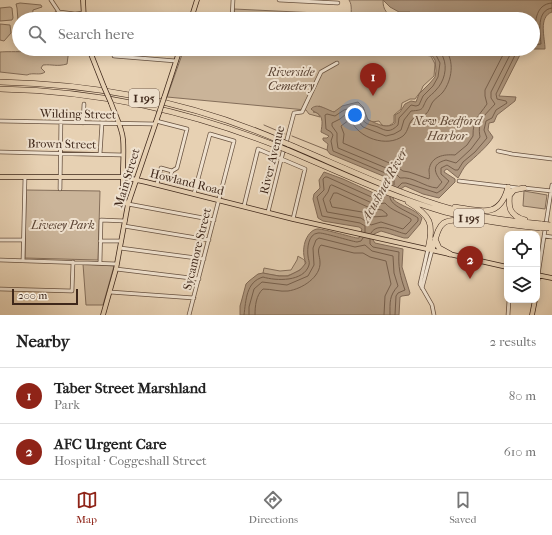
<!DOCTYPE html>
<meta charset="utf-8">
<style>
body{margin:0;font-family:"IM FELL French Canon",serif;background:#f6f6f6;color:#222}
.controls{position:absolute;right:12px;bottom:12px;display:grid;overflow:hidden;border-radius:8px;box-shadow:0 2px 10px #0003}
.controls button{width:36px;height:36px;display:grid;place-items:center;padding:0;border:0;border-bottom:1px solid #e0e0e0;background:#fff;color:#222;font:20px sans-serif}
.scale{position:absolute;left:12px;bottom:10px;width:66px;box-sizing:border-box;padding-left:4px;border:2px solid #3e271a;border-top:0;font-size:11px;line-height:14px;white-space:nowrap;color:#3e271a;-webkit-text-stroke:3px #efe1ce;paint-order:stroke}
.you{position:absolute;left:355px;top:115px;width:14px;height:14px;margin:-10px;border:3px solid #fff;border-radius:50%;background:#1a73e8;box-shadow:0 0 0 6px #1a73e833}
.badge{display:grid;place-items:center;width:26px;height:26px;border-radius:50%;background:#8f2418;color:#fff;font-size:13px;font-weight:700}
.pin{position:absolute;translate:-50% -33px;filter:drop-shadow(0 1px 2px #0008)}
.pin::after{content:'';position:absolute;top:21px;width:14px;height:12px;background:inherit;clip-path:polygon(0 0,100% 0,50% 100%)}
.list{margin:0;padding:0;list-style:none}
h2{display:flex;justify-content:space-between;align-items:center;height:52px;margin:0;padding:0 16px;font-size:17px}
h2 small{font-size:13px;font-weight:400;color:#767676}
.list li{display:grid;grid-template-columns:26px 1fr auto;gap:12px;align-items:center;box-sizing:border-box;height:56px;padding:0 16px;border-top:1px solid #e0e0e0}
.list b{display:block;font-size:15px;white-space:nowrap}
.list p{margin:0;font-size:13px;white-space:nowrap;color:#767676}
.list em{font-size:13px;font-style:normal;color:#767676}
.icon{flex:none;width:22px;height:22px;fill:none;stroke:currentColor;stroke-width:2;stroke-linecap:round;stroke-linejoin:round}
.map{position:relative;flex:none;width:552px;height:315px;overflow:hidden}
.search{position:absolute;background:#fff;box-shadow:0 2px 10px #0003;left:12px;right:12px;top:12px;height:44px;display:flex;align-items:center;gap:10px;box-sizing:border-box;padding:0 14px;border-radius:22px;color:#767676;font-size:15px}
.sheet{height:164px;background:#fff}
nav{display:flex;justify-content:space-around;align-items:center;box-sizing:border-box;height:56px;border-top:1px solid #e0e0e0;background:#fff;font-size:11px;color:#767676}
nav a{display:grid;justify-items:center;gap:2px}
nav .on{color:#8f2418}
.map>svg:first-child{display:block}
</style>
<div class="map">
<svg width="552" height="315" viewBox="0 0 552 315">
<rect width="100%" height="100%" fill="#e7d1b3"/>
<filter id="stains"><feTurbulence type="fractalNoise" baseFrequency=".005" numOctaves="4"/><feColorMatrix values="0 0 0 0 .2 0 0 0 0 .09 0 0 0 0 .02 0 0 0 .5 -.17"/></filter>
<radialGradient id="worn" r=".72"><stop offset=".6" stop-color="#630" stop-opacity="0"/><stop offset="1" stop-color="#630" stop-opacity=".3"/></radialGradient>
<path fill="#cab499" stroke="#846e5a" d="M349 0H383C383 11 387 13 395 19H352C350 13 353 6 349 0Z
M20 3 41 5 42 7 33 10 32 19 18 20 17 8 16 4Z
M10 7 12 8 13 18 12 20 0 21V8Z
M234 9 338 14 339 19H234Z
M0 24 10 25 11 33 4 41 0 40Z
M51 49H69L67 64C56 67 53 64 43 65L41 68 45 72C40 76 33 72 27 75L0 72V52C10 51 47 53 51 49Z
M184 49H402L403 52 431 56 435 64 434 76 423 86 421 91 415 99H410L402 103 401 109 394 115V122C390 126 387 127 382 125L379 121 372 122 367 119 363 107C355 108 341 113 334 112 332 112 321 107 319 106L313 112 318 113 320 117 309 114 306 110 167 97Z
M26 190 100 191 98 260 25 258Z
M524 191 547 195 545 209 523 206Z
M298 256C300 258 305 259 305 262 307 268 290 276 285 276 278 276 270 275 263 273L264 268 280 271 291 270 297 260Z
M83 264 114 266 103 305H86Z"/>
<path fill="#ae977f" stroke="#816a57" d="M383 0H552V12C538 17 545 38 545 49H533V19H416L410 12H399L390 7Z
M429 49H523L499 96 516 97 515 101 497 115 494 122 489 123 488 130 493 137C491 143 473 159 467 164 463 168 461 173 458 178L447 169 445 170 444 172 455 179V182L439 198 423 194 405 186C400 189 396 194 393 199 401 207 415 208 422 218L420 224 408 238H404L381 231 374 234 373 240 375 243 403 249 402 267 410 293 409 295 402 296 400 297 399 315H240V306L242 299 246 284 249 281 258 274 263 273 279 276H288L300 270 306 263C303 256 303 249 305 242 307 236 311 230 317 229 321 228 351 237 357 238H359L362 229 359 227 323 221 318 218 313 199 314 194 320 188 319 180 324 172 343 179 378 195H380L390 184V180L388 178 330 154 327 150 328 144 323 140V138H327L329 136 321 132C322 125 324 117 317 113 315 112 313 111 311 109 317 102 327 110 334 112L342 106 358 102 363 107 368 120C377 123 386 130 395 123V115L400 112 405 104 411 101 416 102 419 94 430 83 435 77 436 71 435 60 431 54Z"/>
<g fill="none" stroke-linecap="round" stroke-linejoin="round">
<path stroke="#765f4c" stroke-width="1" d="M533 40 535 38C535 25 534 4 552 3
M533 45 541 44C540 33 536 10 552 8
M438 49C440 52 442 54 443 57 448 68 444 82 436 90 434 93 429 96 427 99 421 109 425 110 411 111L404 120 401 130 394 134 386 136 363 127 358 121 355 112 346 114 340 119 332 123V126L337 133V141L338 148 391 170 396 174 400 178C413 176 424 187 437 188L442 182C435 174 430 164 446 160L456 163 471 149 480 137C477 121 484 116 495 104L491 98V92L513 49
M445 49C455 61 452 80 443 92 440 96 434 99 432 103 430 107 429 111 426 114 422 116 418 116 414 118 408 122 409 131 403 136 387 148 358 138 351 120H349L341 126 344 134 343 143 394 165 403 171 409 172 429 179C430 176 429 173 429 170 431 156 444 154 455 155L467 145 473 136C473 119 478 117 487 104L485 96V90L506 49
M332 185 372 203 378 204 385 203C392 211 402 213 411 219V221L403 229 381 222 371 225 361 218 327 212 323 199 328 192 330 186Z
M394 185V179L390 175 333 151 331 141 333 135 331 132 326 129 325 115 327 114 335 116 344 110 357 106C361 110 360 116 363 120 366 125 373 125 378 127 386 131 390 133 398 125L399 118 411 105 416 106 419 105 423 96 433 86 438 77 440 63 433 49
M398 187 402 183H406L437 193 443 189 449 181 441 174V168L447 165 455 170H458L463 162 475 152 487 138 484 130 486 121 492 118 496 110 507 103 506 101 497 99 496 94 518 49
M334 193H337L370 208 382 210 387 214V216L372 217 362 212 332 207 330 201Z
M365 232V226L360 223 322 216 317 197 324 190 323 179 325 177H327L376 199H381L385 195
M371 233C378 221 395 232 406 234L418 221V218C410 212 390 206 390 197
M370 239V244L373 247 399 252C398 266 400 276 405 290L398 293 396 296 395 315
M244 315C246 300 246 282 263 277 276 281 304 282 309 265 310 262 308 259 308 256 307 249 308 234 318 233 322 232 350 241 357 242L361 241 363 238
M249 315V307L254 289 262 282 287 285 308 276 314 265 313 248 316 240 319 238 355 247 365 245 372 251 393 256 394 273 398 286C389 296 390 302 390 315
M255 315C255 306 256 295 263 289 272 289 280 292 288 291 302 289 321 277 320 262 320 256 316 250 321 245L354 253H363L370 257 386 261 391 284 385 296 384 315"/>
<path stroke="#816a57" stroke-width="1" d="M264 125 285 134
M292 136 327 150"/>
<g stroke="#685240" stroke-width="4.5">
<path id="minor" d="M51 0 59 12
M279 0 338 3
M47 19 59 12 75 14 84 13
M223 19H232L233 0
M114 56 176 61
M0 121 155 124
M156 121 187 129 177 168 172 171 170 177 160 174
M83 123 84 104
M286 143 294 113 302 112 321 72 337 63
M498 151 512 154 552 159
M0 152 123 155
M100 154 102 123
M459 181 518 188
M157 184 161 168 172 171
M524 188 552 191
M60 189 61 115
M128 204 214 220
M244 206 258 149 305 169 293 219
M268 212 284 148
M124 226 209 240
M544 236 552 237
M0 240H23
M100 241H121
M120 248 204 259
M428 249 420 284 432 305 434 315
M0 260 117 264
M23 261 25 177
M100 263 101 220 125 221
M116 269 199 279
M538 275 552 185
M422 288 432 250
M0 289 72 291 73 262
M110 292 194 298
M189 315 234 141 210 134 194 194
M508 315 509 300"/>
</g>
<g stroke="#3e271a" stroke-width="5.5">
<path id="major" d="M83 0 84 19
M191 19 197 0
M89 49 104 87
M164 98 180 49
M111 103C115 115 122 127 123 139 125 160 120 182 125 203L128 204
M0 177H123L146 182 293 219 507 267
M537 275 552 278
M537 284 538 275
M103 315 116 269 128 204 159 113
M532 315 535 300"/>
</g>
<g stroke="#3e271a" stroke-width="6">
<path id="highway" d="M0 82C97 84 194 103 283 142
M0 89C100 91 189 111 282 148
M288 144C343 167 398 194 455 210 483 218 512 221 542 224
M287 150C339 172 391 197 445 212 477 220 509 225 541 228
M510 191C508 206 508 215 525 220
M509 196 514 190 524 188
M408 202C431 216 434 223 428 249
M455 207C481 211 500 219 508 187
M435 239 439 248 450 254
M432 250C440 225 438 217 469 221"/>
</g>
<use href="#minor" stroke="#efe1ce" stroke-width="3"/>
<use href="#major" stroke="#e7d1b3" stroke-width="4"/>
<use href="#highway" stroke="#e7d1b3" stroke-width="5"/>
<g stroke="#3e271a" stroke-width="5.5" stroke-linecap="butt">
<path id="major-bridge" d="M104 87 111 103
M159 113 164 98"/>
</g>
<g stroke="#3e271a" stroke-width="6" stroke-linecap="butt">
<path id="highway-bridge" d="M283 142 288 144
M282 148 287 150
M542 224 550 225
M541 228H549"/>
</g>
<use href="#major-bridge" stroke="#e7d1b3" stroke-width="4"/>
<use href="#highway-bridge" stroke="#e7d1b3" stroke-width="5"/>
</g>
<g text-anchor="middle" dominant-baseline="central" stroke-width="4" stroke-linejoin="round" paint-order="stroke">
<g fill="#efe1ce" stroke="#735f50" stroke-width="1">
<rect x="129" y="89" width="30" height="18" rx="3"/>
<rect x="454" y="209" width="30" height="18" rx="3"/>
</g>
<g font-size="11" font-weight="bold" fill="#3e271a">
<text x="144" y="98">I 195</text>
<text x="469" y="218">I 195</text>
</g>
<g font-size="12" font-style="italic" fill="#5a4333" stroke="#efe1ce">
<text x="291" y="72">Riverside<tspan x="291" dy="14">Cemetery</tspan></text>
<text x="63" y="225">Livesey Park</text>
</g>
<g font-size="12" fill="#3e271a" stroke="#efe1ce">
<text transform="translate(78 114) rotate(1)">Wilding Street</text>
<text transform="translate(62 144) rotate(1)">Brown Street</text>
<text transform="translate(272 160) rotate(-76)">River Avenue</text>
<text transform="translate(127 178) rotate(-73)">Main Street</text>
<text transform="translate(187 182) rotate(14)">Howland Road</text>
<text transform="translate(197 249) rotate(-76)">Sycamore Street</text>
</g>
<g font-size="13" font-style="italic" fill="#604938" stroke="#efe1ce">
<text x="447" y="120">New Bedford<tspan x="447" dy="15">Harbor</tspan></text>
<text transform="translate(384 185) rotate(-61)">Acushnet River</text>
</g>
</g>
<rect width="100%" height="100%" filter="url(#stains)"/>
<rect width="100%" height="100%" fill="url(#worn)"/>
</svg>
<div class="controls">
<button><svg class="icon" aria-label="locate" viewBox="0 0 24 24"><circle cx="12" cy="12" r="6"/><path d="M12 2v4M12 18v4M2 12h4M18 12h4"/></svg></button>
<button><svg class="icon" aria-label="layers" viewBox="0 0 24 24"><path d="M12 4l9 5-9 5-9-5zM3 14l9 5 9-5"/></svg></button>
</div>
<div class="scale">200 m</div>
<div class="you"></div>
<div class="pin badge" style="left:373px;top:96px">1</div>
<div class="pin badge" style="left:470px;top:279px">2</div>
<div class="search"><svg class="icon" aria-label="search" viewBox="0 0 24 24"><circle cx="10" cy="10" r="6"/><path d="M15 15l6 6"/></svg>Search here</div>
</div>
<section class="sheet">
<h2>Nearby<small>2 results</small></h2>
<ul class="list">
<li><span class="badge">1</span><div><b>Taber Street Marshland</b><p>Park</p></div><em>80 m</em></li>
<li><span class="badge">2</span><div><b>AFC Urgent Care</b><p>Hospital · Coggeshall Street</p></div><em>610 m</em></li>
</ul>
</section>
<nav>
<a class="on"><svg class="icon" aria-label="map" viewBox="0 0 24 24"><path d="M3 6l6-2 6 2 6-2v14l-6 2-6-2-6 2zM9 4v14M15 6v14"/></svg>Map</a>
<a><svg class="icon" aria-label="directions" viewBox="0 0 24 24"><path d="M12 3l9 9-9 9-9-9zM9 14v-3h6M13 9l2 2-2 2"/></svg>Directions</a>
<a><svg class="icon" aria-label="saved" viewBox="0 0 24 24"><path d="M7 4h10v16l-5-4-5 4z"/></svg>Saved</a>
</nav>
